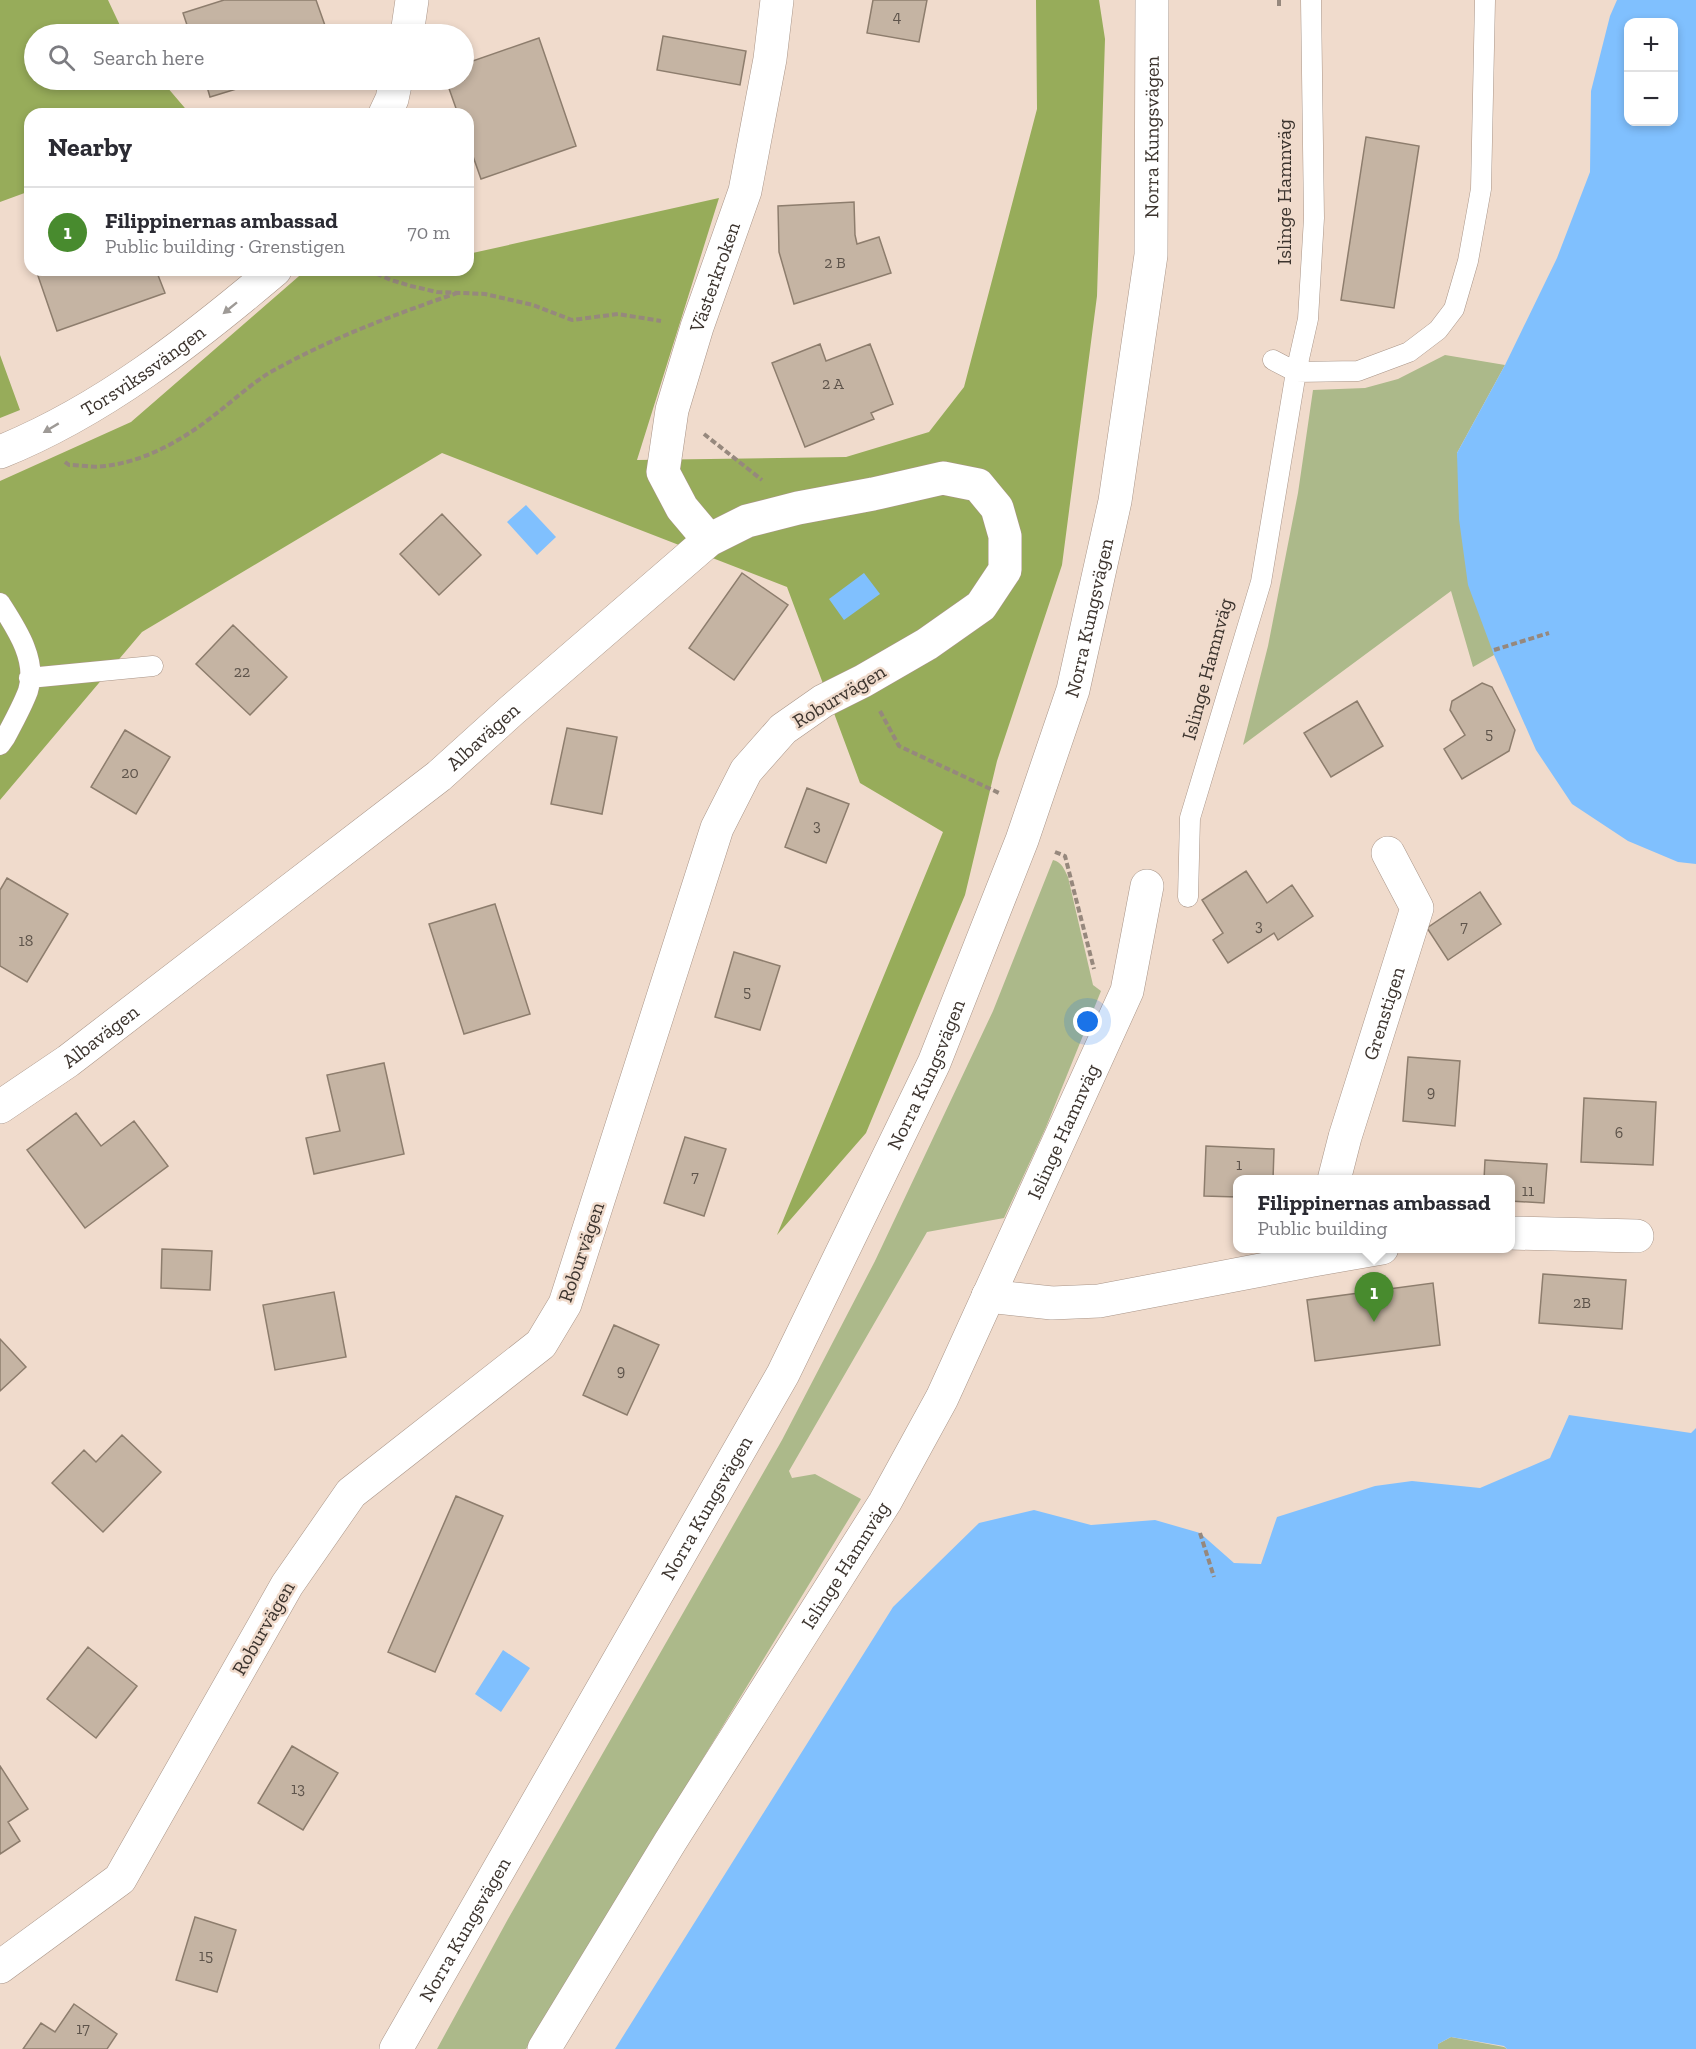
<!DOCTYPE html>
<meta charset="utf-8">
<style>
body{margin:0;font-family:"Zilla Slab",serif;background:#f7f7f7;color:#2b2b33}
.controls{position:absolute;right:18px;top:18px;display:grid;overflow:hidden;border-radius:12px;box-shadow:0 3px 9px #0003}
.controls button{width:54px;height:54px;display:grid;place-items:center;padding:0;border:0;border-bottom:2px solid #e1e1e2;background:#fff;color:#2b2b33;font:30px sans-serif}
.you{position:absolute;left:1088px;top:1022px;width:21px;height:21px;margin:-15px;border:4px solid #fff;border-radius:50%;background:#1a73e8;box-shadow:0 0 0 9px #1a73e833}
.badge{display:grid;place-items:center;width:39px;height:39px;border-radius:50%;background:#488b2e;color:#fff;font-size:20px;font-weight:700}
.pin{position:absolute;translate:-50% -50px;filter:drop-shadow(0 2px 3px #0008)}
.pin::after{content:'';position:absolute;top:32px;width:21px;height:18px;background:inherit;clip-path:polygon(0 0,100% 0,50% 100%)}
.popup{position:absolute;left:1233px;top:1175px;width:282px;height:78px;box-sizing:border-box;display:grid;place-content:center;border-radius:12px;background:#fff;filter:drop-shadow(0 2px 4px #0005);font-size:20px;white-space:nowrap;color:#7c7c81}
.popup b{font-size:22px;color:#2b2b33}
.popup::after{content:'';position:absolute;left:50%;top:100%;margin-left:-12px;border:12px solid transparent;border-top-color:#fff}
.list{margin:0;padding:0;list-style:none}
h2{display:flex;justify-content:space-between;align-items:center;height:78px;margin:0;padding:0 24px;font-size:26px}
h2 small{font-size:20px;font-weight:400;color:#7c7c81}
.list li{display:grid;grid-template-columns:39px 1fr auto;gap:18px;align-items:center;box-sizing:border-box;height:90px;padding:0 24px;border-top:2px solid #e1e1e2}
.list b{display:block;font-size:22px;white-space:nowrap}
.list p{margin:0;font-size:20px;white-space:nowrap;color:#7c7c81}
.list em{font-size:20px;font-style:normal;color:#7c7c81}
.icon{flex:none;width:33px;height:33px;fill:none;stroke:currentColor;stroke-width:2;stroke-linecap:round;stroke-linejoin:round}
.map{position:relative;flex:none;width:1696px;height:2049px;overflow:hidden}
.search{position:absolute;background:#fff;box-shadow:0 3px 9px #0003;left:24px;top:24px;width:450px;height:66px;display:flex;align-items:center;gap:15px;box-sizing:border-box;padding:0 21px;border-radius:33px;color:#7c7c81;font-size:22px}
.panel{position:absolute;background:#fff;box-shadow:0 3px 9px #0003;left:24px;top:108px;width:450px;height:168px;border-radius:18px}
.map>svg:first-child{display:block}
</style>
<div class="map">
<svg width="1696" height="2049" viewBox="0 0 1696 2049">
<rect width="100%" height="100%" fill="#f0dbcc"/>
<path fill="#acb98a" d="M1445 355 1505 365 1457 453 1494 655 1473 667 1451 591 1243 745 1268 646 1298 493 1313 390 1365 388 1398 379Z
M1053 860C1062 862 1064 869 1068 877L1093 985 1101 991 1046 1127 1004 1218 927 1232 789 1471 792 1478 815 1474 861 1499 526 2049H437L508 1919 782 1440 875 1261 993 1011Z
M1451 2037 1504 2047 1507 2049H1438V2044Z"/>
<path fill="#97ac5a" d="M0 0H108L124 34H34V80H161L190 114H30V191L0 202Z
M1036 0H1099L1105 39 1097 296 1062 565 997 761 965 895 866 1133 777 1235 943 832 860 783 787 587 442 453 142 632 0 800V481L131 422 306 270H468V254L719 198 637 460 846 457 929 432 964 387 1037 109Z
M0 355 20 410 0 418Z"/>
<path fill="#80c0fe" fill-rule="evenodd" d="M1617 0H1696V864L1678 862 1628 841 1572 804 1536 750 1494 655 1468 585 1459 519 1457 453 1505 365 1557 258 1590 172 1591 91 1610 16ZM1674 22V122H1628V22Z
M526 505 556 537 537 555 507 522Z
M864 573 880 594 844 620 829 599Z
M1569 1415 1691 1433 1696 1428V2049H1507L1504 2046 1451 2037 1438 2044V2049H615L893 1607 979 1523 1034 1510 1091 1525 1155 1520 1200 1533 1234 1563 1261 1564 1277 1517 1375 1486 1412 1481 1480 1488 1550 1458Z
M503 1650 530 1668 501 1712 475 1694Z"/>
<path fill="#c5b4a3" stroke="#8d7d6d" stroke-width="1.5" d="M224 0H316L328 34H190L183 13Z
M873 0H927L919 42 867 33Z
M663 36 746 51 740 85 657 70Z
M539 38 576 146 481 179 468 142V114H458L446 80H464V64Z
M205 80H266L210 97Z
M1366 137 1419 146 1394 308 1341 300Z
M854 202 855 235 857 244 879 237 891 273 794 304 779 252 778 206Z
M36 270H156L165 293 57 331Z
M820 344 826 361 870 344 893 404 871 413 874 419 805 447 772 363Z
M442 514 481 555 439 595 400 554Z
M742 573 788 605 734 680 689 648Z
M233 625 287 677 250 715 196 664Z
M1482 683 1492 687 1515 730 1509 751 1462 779 1444 749 1465 735 1450 710 1452 701Z
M1357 701 1383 746 1331 777 1304 733Z
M567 728 617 737 602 814 551 804Z
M125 730 170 757 136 814 91 787Z
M807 788 849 804 826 863 785 847Z
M1246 871 1267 903 1292 885 1313 916 1278 940 1274 933 1228 963 1213 940 1223 933 1202 900Z
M7 878 68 914 27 982 0 966V890Z
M1480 892 1501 924 1448 960 1427 928Z
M495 904 530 1014 464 1034 429 924Z
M734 952 780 966 760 1030 715 1017Z
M1408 1057 1460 1061 1455 1126 1403 1121Z
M384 1063 404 1154 314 1174 306 1138 340 1131 327 1075Z
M1584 1098 1656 1102 1653 1165 1581 1162Z
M76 1113 101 1146 134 1121 168 1166 85 1228 27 1150Z
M685 1137 726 1149 704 1216 664 1203Z
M1206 1146 1274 1149 1273 1180H1238V1197L1204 1196Z
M1485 1160 1547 1164 1544 1203 1510 1201V1180H1484Z
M162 1249 212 1251 210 1290 161 1288Z
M1543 1274 1626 1280 1622 1329 1539 1323Z
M1433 1283 1440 1345 1315 1361 1307 1300Z
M334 1292 346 1357 275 1370 263 1305Z
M614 1325 659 1345 627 1415 583 1395Z
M0 1339 26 1367 0 1391Z
M122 1435 161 1472 103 1532 52 1483 84 1450 96 1462Z
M456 1496 503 1516 435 1672 388 1652Z
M88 1647 137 1686 96 1738 47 1699Z
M292 1746 338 1773 303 1830 258 1803Z
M0 1766 28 1809 8 1822 20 1841 0 1854Z
M195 1917 236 1930 217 1992 176 1980Z
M74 2004 117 2034 107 2049H23L41 2023 55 2032Z"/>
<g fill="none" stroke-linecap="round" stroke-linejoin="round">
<g stroke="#a99588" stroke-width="21">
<path id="service" d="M1273 360 1296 372 1358 371 1409 352 1438 330 1454 309 1468 261 1481 189 1485 0
M0 603C16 628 38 660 28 691 22 707 13 723 5 738L0 745
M29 678 153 666
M1188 897 1190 818 1261 582 1296 372 1308 319 1314 218 1311 0"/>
</g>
<g stroke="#a99588" stroke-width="34">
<g id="minor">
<path d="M407 34 412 0"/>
<path d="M385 114 392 99 396 80"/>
<path id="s1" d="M0 452C102 411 192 340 275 270"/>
<path id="s2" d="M709 540 682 508 663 472 672 410 697 327 745 191 770 59 777 0"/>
<path id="s3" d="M0 1107 68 1061 439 776 511 711 709 540 747 521 798 508 873 494 943 478 978 485 997 508 1005 536V570L981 606 927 644 863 681 823 701 783 729 746 771 717 828 565 1304 541 1344 351 1493 287 1585 120 1879 0 1967"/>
<path id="s4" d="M1334 1180 1345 1137 1417 908 1388 853"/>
<path d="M1510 1233 1637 1236"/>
<path d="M988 1296 1052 1303 1099 1301 1313 1260 1382 1248"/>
<path id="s5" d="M544 2049 670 1842 885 1502 942 1398 1127 991 1147 886"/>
</g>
</g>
<g stroke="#a99588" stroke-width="34">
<g id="secondary">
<path id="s6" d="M396 2049 783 1374 934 1063 1022 840 1073 690 1115 501 1151 255 1152 0"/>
</g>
</g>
<path stroke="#96887d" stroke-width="4" stroke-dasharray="6 3" stroke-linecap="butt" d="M1279 0V8
M368 270 391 280 411 286 437 292 485 294 533 305 572 320 618 314 661 321
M704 434 762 480
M65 462 69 465C80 465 93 468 105 466 149 461 189 436 222 409 237 397 253 383 269 373 329 339 393 315 457 293
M1494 650 1549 633
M880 711 899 746 999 793
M1055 852 1065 856 1094 969
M1200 1533 1214 1577"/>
<use href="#service" stroke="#fff" stroke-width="20"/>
<use href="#minor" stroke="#fff" stroke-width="33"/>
<use href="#secondary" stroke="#fff" stroke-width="33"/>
</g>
<defs><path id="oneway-solid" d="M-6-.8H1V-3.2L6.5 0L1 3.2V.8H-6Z" transform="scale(1.5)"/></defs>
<g fill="#9e9a96">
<use href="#oneway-solid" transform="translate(230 308) rotate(141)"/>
<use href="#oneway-solid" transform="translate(51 428) rotate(149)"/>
</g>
<g text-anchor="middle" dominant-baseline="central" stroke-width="5" stroke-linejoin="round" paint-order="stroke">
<g font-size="16" fill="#5e544b">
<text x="897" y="16">4</text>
<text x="835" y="262">2 B</text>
<text x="833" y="383">2 A</text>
<text x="242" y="671">22</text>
<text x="1489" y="733">5</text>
<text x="130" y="772">20</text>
<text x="817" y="825">3</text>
<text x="1259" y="925">3</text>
<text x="1464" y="926">7</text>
<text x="26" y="940">18</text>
<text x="747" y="991">5</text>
<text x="1431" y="1091">9</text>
<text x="1619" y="1132">6</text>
<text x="1239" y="1164">1</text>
<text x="695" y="1176">7</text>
<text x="1528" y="1190">11</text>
<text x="1582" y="1302">2B</text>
<text x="621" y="1370">9</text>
<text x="298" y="1788">13</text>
<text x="206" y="1955">15</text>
<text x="83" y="2028">17</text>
</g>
<g font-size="20" fill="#3c342e" stroke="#f0dbcc">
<text stroke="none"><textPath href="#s6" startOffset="2082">Norra Kungsvägen</textPath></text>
<text transform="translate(1284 192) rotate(-90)">Islinge Hamnväg</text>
<text stroke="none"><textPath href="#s2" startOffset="285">Västerkroken</textPath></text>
<text stroke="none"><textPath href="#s1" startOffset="165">Torsvikssvängen</textPath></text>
<text stroke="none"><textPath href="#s6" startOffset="1596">Norra Kungsvägen</textPath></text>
<text transform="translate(1207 669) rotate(-75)">Islinge Hamnväg</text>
<text transform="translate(839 696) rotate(-31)">Roburvägen</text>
<text stroke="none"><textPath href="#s3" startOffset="609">Albavägen</textPath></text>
<text stroke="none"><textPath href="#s4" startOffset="174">Grenstigen</textPath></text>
<text stroke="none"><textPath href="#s3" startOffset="123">Albavägen</textPath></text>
<text stroke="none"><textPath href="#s6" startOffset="1110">Norra Kungsvägen</textPath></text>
<text stroke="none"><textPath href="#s5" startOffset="1056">Islinge Hamnväg</textPath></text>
<text transform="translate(581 1252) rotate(-71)">Roburvägen</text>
<text stroke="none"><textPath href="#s6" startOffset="624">Norra Kungsvägen</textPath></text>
<text stroke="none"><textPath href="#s5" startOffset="570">Islinge Hamnväg</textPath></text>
<text transform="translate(263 1628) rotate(-60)">Roburvägen</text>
<text stroke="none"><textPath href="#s6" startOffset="138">Norra Kungsvägen</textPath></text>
</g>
</g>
</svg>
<div class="controls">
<button>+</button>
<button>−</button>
</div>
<div class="you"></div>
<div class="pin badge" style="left:1374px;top:1322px">1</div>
<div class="popup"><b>Filippinernas ambassad</b>Public building</div>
<div class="search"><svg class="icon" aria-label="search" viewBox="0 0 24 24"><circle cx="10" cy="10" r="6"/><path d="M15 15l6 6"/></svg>Search here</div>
<section class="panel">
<h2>Nearby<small></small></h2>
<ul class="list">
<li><span class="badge">1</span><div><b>Filippinernas ambassad</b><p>Public building · Grenstigen</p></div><em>70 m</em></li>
</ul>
</section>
</div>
